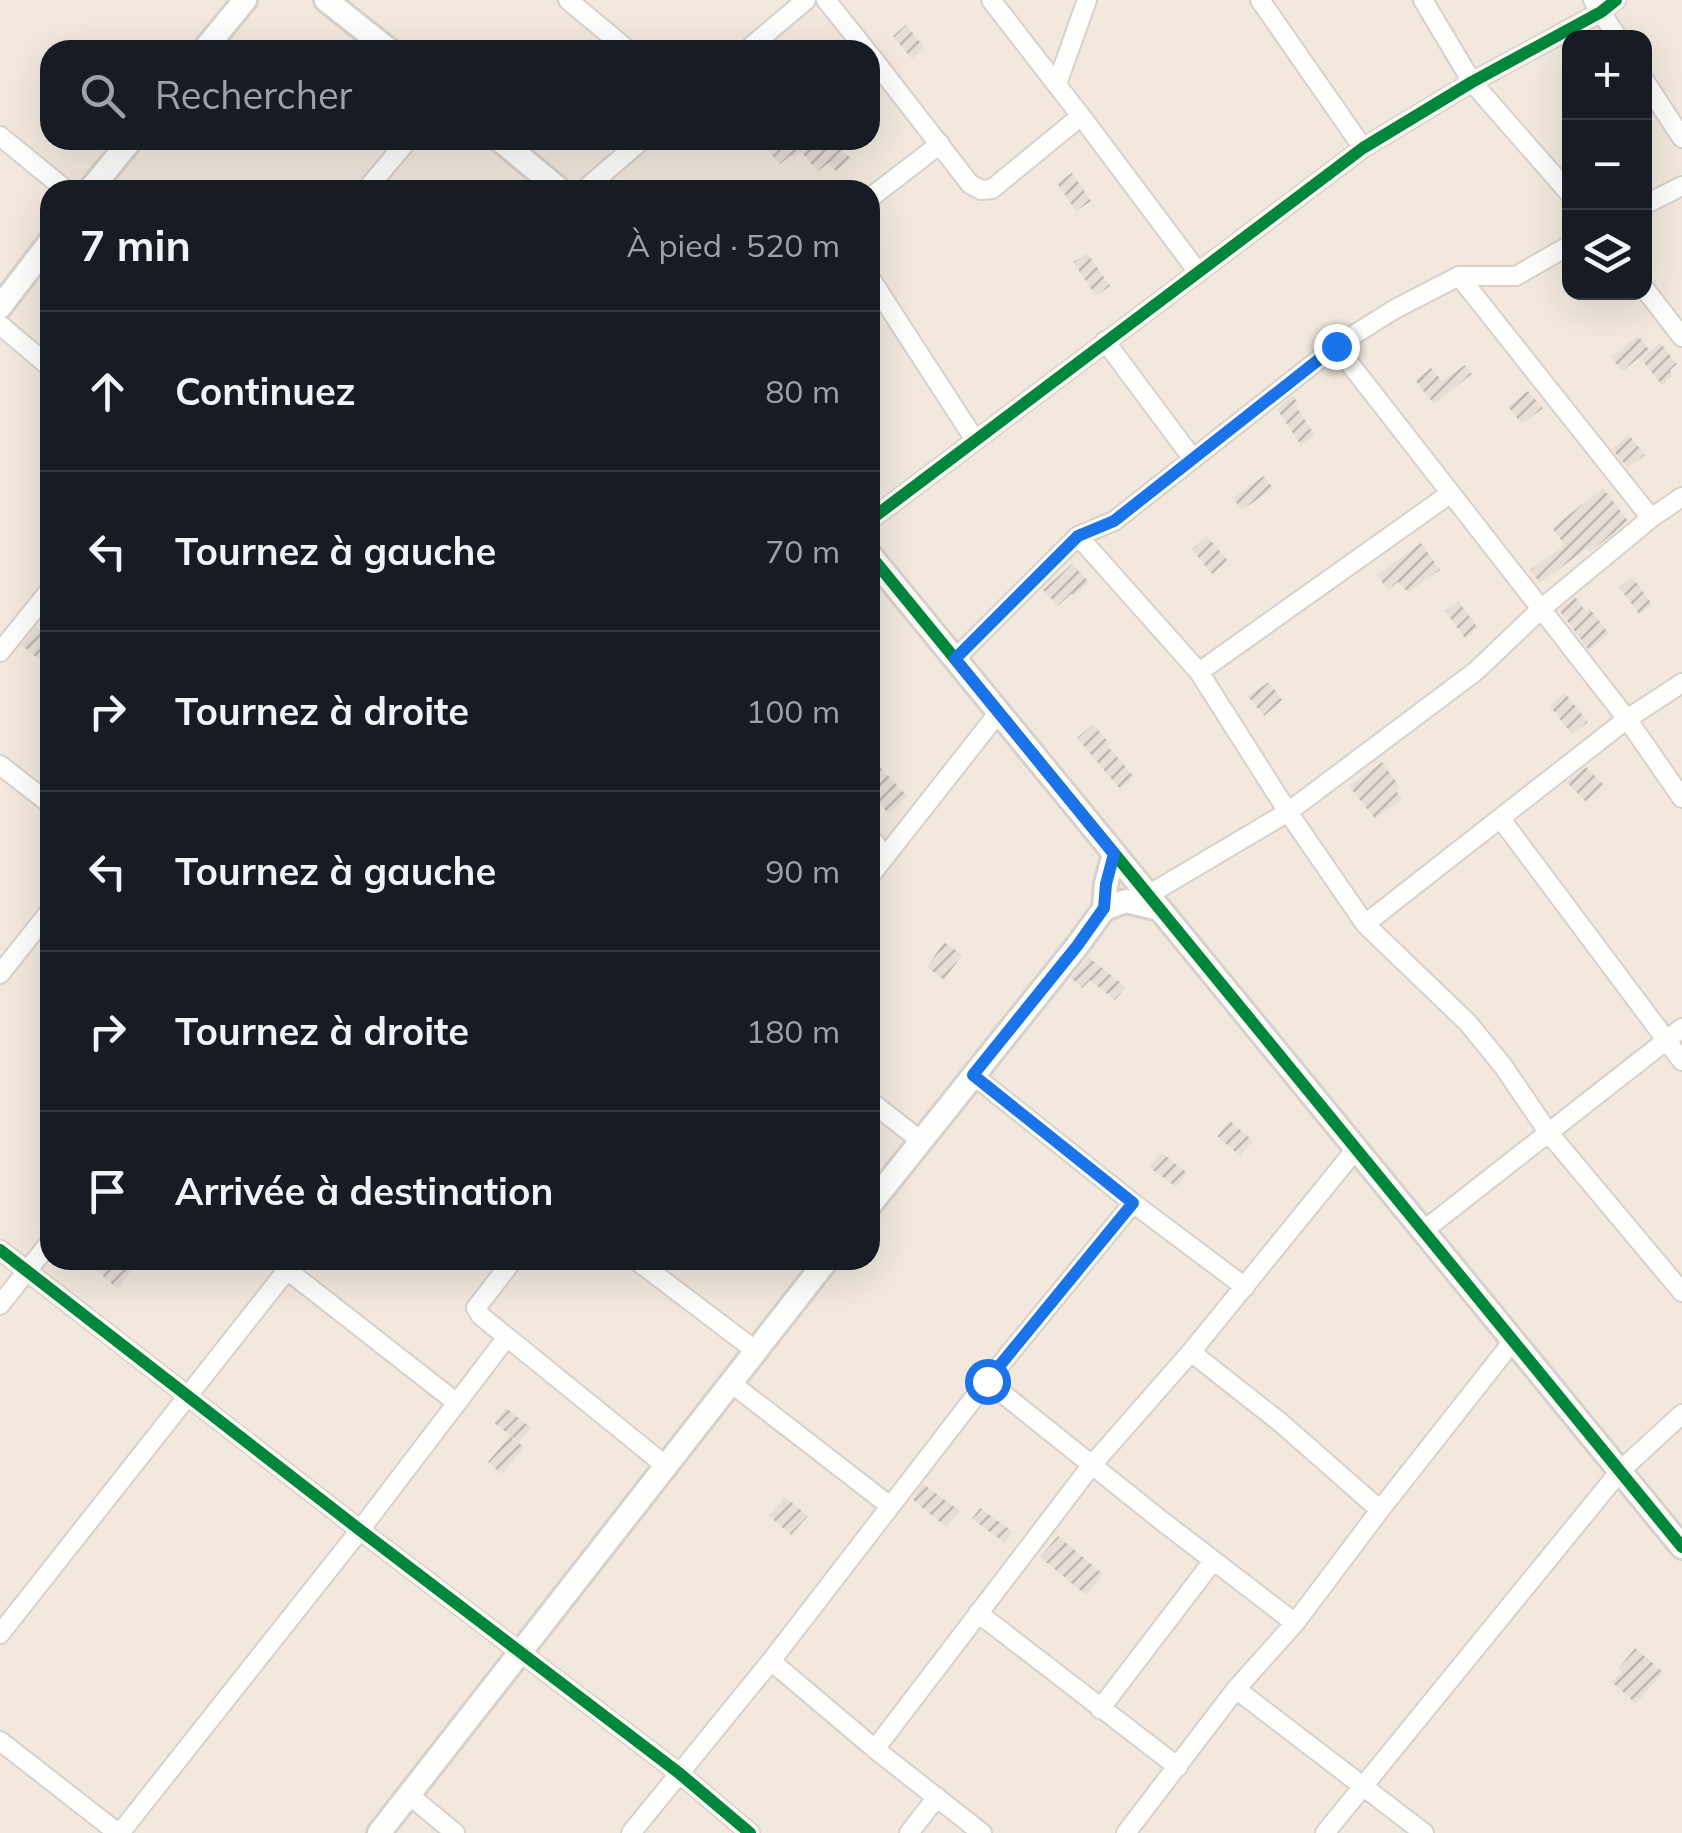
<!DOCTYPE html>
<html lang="fr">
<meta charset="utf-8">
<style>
body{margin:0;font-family:Mulish,sans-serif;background:#242831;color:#f1f3f6}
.controls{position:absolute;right:30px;top:30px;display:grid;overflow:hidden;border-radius:20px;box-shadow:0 10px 40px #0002}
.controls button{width:90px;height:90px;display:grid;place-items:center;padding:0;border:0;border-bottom:2px solid #363941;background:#171b24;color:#f1f3f6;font:50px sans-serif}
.stop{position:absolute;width:30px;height:30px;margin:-22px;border:8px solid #1a73e8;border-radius:50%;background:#fff}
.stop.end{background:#1a73e8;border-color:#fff;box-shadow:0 2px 10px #0008}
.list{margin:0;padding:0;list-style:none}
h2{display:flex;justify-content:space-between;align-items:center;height:130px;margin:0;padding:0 40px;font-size:42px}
h2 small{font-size:32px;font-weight:400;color:#9ea1a6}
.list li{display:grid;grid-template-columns:65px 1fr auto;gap:30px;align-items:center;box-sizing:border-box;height:160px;padding:0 40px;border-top:2px solid #363941}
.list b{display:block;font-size:38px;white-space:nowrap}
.list em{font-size:32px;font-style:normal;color:#9ea1a6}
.icon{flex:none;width:55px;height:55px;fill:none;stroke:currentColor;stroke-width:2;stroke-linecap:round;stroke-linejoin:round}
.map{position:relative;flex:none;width:1682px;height:1833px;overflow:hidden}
.search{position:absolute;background:#171b24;box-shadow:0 10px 40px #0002;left:40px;top:40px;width:840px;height:110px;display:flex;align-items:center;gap:25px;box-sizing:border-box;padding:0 35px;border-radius:30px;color:#9ea1a6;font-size:38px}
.panel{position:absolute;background:#171b24;box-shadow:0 10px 40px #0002;left:40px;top:180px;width:840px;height:1090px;border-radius:30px}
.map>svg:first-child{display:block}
</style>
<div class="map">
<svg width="1682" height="1833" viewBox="0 0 1682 1833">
<defs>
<pattern id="building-hatch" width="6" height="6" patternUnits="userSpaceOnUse" patternTransform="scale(2.5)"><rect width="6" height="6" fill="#e6ded7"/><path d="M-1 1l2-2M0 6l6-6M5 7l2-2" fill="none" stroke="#bfb7b1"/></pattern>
</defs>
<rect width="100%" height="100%" fill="#f9f5f0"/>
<path fill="#f2e8de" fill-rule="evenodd" d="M0 0H1682V1833H0ZM1570 38H1644V292H1570ZM50 50H870V140H50ZM50 190H870V1260H50Z"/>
<path fill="url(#building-hatch)" d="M906 25 925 48 912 59 893 36Z
M773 140H835L851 159 836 171 828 163 818 171 801 152 794 158 791 155 780 164 765 147Z
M1072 173 1091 201 1076 211 1057 183Z
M1087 253 1110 286 1096 296 1073 262Z
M1638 336 1649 350 1622 371 1611 357Z
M1660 343 1677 364 1670 370 1673 375 1662 385 1641 359Z
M1465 365 1472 374 1434 404 1415 380 1431 368 1442 381Z
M1528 391 1543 408 1522 424 1508 407Z
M1293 396 1298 403 1295 405 1315 435 1301 445 1277 409Z
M1629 435 1645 455 1628 468 1612 449Z
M1264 476 1273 488 1242 510 1233 498Z
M1603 488 1628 521 1590 552 1587 548 1540 583 1530 570 1565 545 1552 528Z
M1207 536 1228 561 1212 574 1192 549Z
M1421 543 1440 570 1408 592 1398 582 1388 590 1377 575Z
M1072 564 1089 582 1074 596 1071 594 1058 606 1043 590Z
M1632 577 1652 604 1639 614 1619 587Z
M1575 597 1586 612 1590 609 1609 634 1589 650 1559 610Z
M1458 601 1478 628 1465 638 1445 611Z
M36 627 50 638V646L40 660 21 645Z
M1269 682 1282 700 1264 716 1248 696Z
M1565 693 1588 722 1572 734 1550 706Z
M1093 724 1109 743 1107 745 1134 777 1120 789 1077 738Z
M1382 762 1400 787 1396 791 1402 799 1375 819 1349 786Z
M877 764 907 796 889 814 870 793V771Z
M1586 767 1604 785 1586 802 1567 782Z
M944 942 962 955 944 980 927 967Z
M1088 957 1126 987 1115 1000 1090 980 1082 988 1071 978Z
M1230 1121 1253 1141 1240 1156 1217 1136Z
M1161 1152 1187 1173 1176 1187 1149 1167Z
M84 1260H139L118 1289Z
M506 1408 531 1428 519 1442 494 1423Z
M510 1436 524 1447 502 1474 488 1462Z
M923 1484 960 1511 946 1527 912 1499Z
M785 1497 808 1516 791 1535 769 1516Z
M980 1508 1013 1532 1005 1543 972 1519Z
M1058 1536 1103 1574 1086 1595 1040 1557Z
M1635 1648 1663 1672 1636 1704 1612 1682 1622 1671 1619 1668Z"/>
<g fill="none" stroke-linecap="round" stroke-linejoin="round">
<g stroke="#d7d1cb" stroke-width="22">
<path id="minor" d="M568 0 628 50
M826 0 866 50
M991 0 1081 116 1198 272
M1260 0 1363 148
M1423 0 1472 82 1570 194
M1593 0 1618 38
M747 50 806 0
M870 55 970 184 981 190 992 189 1081 116
M1644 80 1682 138
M1057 84 1087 0
M0 136 66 190
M366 190 408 140
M584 190 642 140
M870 198 940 144
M1644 205 1682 186
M1570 245 1516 276H1459L1395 309 1336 346 1627 719 1682 798
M1459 276 1651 518
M870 278 975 440
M1644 288 1682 337
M0 325 50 367
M1105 341 1193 459
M870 520 1363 148 1472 82 1601 12 1616 0
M1078 536 1199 672 1288 812 1365 924 1468 1023 1503 1066 1548 1132 1682 1292
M0 652 50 590
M955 659 1078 536 1114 521 1336 346
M1199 672 1451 493
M0 765 50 804
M1501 819 1682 1061
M870 838 886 856
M870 876 999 712
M1148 895 1288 812 1476 671 1541 609 1651 518 1682 497
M1365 924 1627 719 1682 683
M0 974 50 911
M973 1075 1133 1203 1245 1287
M870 1101 921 1141
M1423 1231 1682 1028
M0 1250 360 1530 679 1773 750 1833
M513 1260 476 1308 481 1316 666 1466
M636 1260 756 1351
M287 1270 457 1403
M0 1305 50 1242
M1191 1352 1281 1423 1380 1510
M987 1381 1162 1521 1295 1623
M731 1383 890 1506
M978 1613 1178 1767
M0 1634 295 1260
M771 1661 875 1749 982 1833
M1236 1689 1424 1833
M1100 1709 1213 1561
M0 1741 118 1833
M875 1749 1091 1466 1191 1352 1356 1149
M409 1795 455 1833
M120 1833 360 1530 507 1337
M631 1833 771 1661 987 1381 1133 1203
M909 1833 937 1797
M1126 1833 1236 1689 1295 1623 1380 1510 1513 1341
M1325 1833 1620 1471 1682 1414"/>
</g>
<g stroke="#d7d1cb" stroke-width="28">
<path id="tertiary" d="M326 0 389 50
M204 50 245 0
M500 140 560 190
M90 190 131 140
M0 307 50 242
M870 555 1682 1547
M1104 909 1126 901 1159 909
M870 1205 1077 946 1104 909 1106 884 1114 854
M379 1833 827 1260"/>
</g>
<use href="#minor" stroke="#fefefd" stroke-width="18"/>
<use href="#tertiary" stroke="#fefefd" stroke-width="22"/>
<g stroke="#fffaf3" stroke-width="19">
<path id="cycleway" d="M870 520 1363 148 1472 82 1601 12 1616 0
M870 555 1682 1547
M0 1250 360 1530 679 1773 750 1833"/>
</g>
<use href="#cycleway" stroke="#00873e" stroke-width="12"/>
</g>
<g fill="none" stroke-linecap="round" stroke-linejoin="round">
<path stroke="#1a73e8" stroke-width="12" d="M987 1381 1133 1203 973 1075 1077 946 1104 908 1106 884 1114 854 955 659 1078 536 1114 521 1336 346"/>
</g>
</svg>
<div class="controls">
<button>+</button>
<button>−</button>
<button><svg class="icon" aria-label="layers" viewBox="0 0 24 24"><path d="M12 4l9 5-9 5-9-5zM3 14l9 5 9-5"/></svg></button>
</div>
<div class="stop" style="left:987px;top:1381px"></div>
<div class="stop end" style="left:1336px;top:346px"></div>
<div class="search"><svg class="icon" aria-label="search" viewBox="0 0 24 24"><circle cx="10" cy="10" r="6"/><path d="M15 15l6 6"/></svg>Rechercher</div>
<section class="panel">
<h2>7 min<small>À pied · 520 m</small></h2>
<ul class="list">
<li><svg class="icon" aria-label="ahead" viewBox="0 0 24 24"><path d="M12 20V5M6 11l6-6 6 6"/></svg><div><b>Continuez</b></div><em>80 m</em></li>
<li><svg class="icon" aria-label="left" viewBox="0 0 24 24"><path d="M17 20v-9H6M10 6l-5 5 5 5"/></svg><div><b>Tournez à gauche</b></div><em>70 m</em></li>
<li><svg class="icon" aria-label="right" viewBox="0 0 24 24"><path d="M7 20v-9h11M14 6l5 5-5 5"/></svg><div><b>Tournez à droite</b></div><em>100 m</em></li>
<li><svg class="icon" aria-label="left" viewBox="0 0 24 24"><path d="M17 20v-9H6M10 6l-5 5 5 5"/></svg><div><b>Tournez à gauche</b></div><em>90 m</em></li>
<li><svg class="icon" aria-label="right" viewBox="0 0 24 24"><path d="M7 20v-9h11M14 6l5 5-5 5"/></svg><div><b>Tournez à droite</b></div><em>180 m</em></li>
<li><svg class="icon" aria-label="arrive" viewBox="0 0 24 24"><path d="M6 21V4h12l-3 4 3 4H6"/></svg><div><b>Arrivée à destination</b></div></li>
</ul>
</section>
</div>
